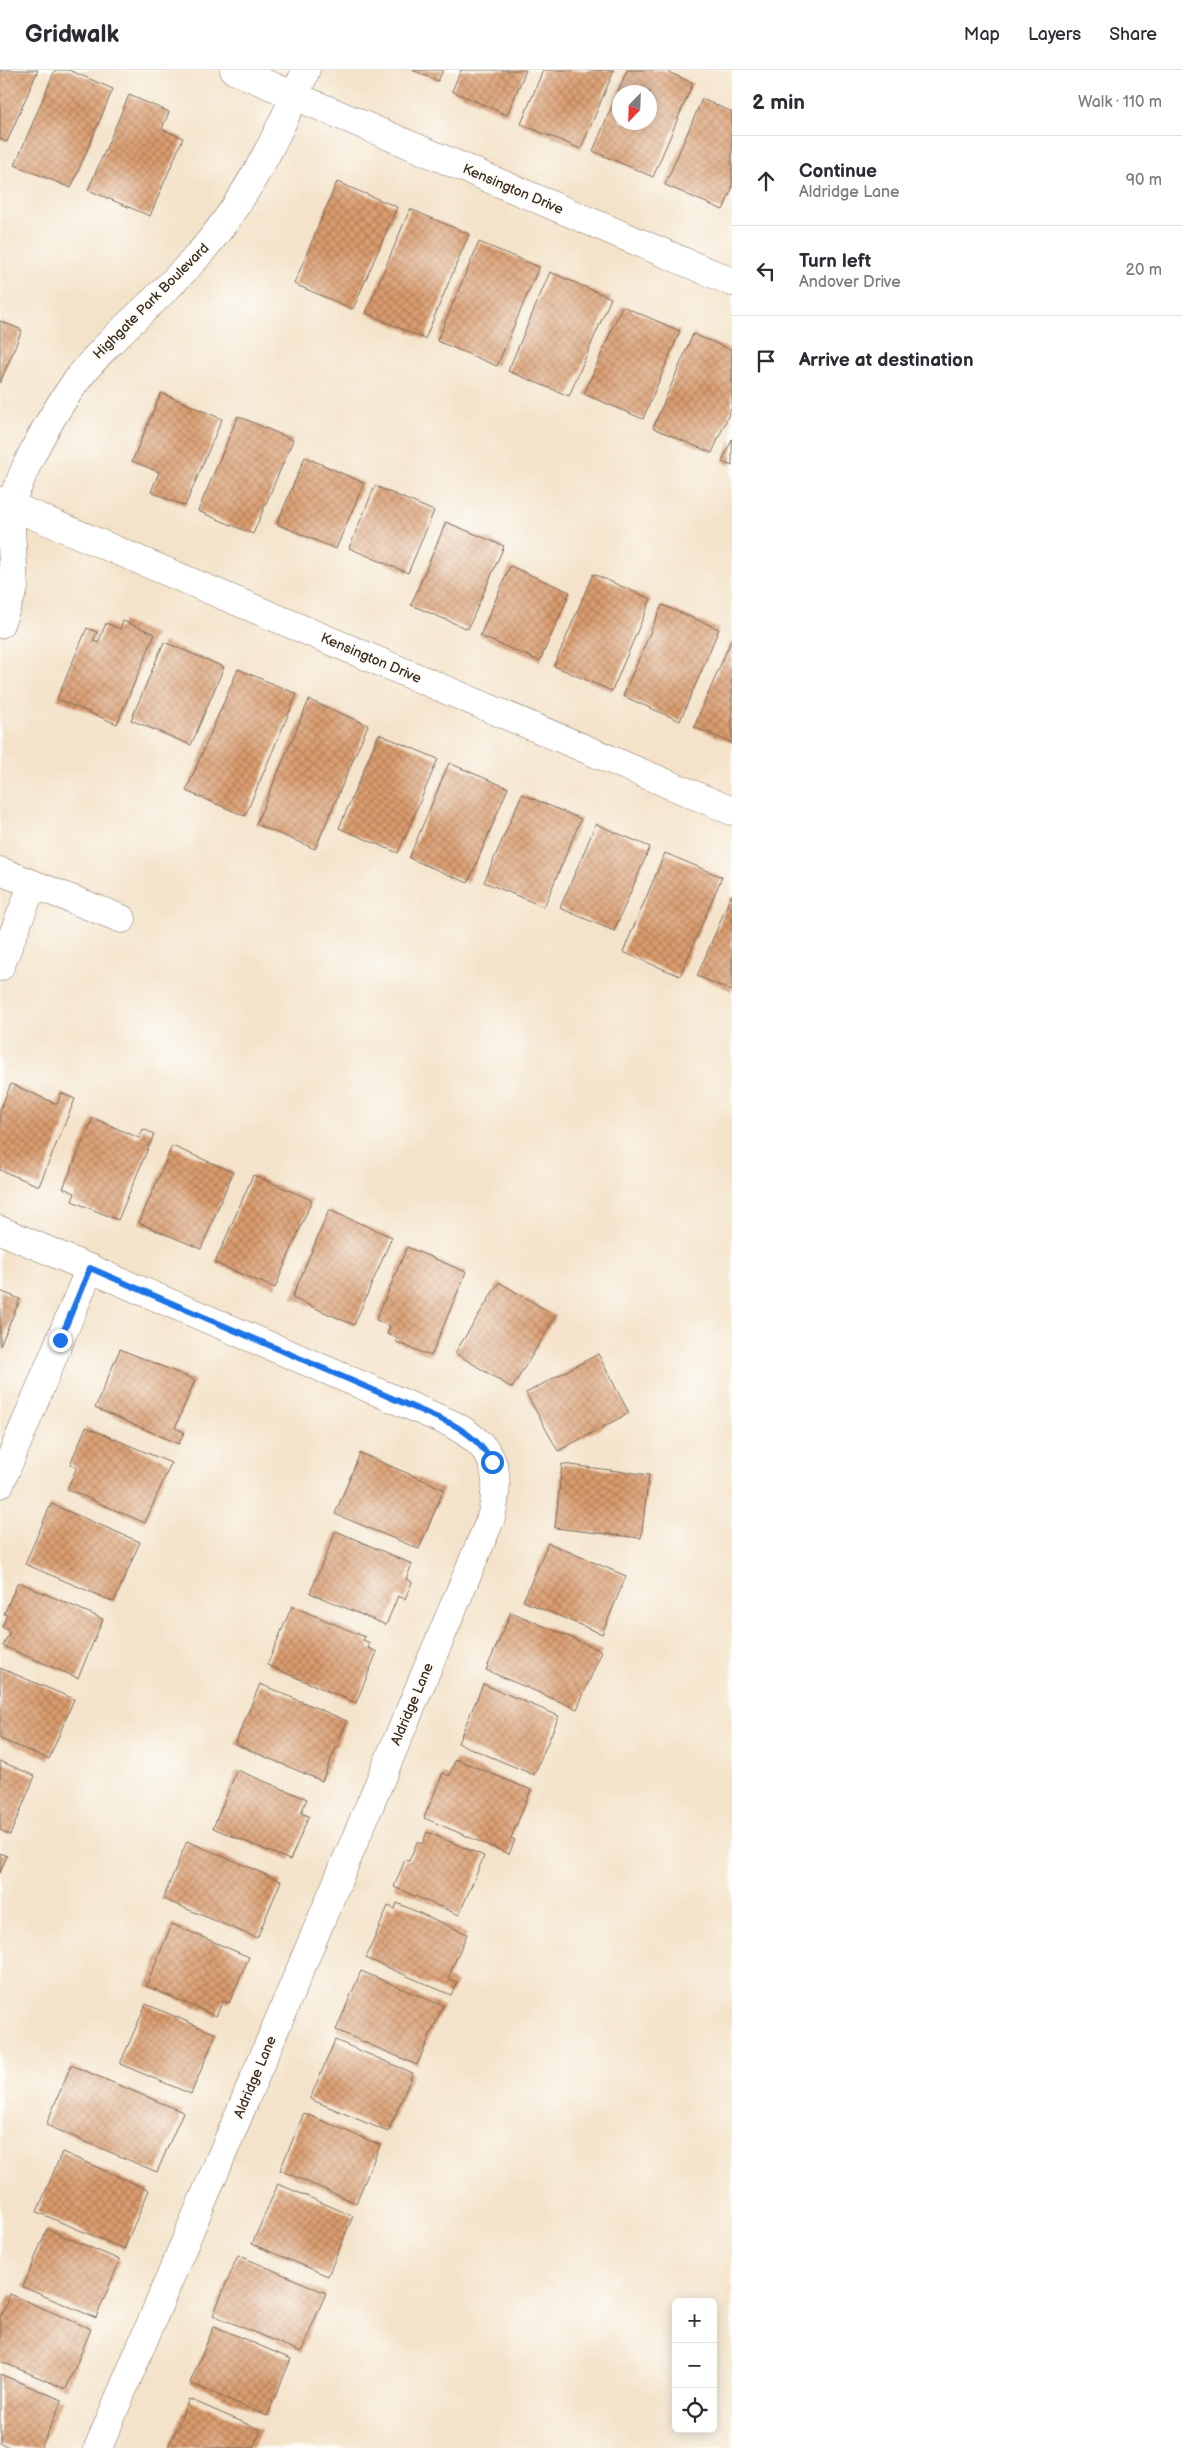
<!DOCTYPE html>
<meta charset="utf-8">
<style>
body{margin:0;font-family:"Balsamiq Sans",sans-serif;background:#f7f7f7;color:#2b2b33}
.controls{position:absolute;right:15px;bottom:15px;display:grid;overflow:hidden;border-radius:8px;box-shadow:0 2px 12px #0003}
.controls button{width:45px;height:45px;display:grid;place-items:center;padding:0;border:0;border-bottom:1px solid #e1e1e2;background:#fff;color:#2b2b33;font:25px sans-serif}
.compass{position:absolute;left:612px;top:15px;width:45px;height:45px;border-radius:50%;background:#fff;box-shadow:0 2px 12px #0003;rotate:203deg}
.stop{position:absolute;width:15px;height:15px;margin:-11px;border:4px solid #1a73e8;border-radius:50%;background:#fff}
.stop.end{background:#1a73e8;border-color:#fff;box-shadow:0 1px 5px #0008}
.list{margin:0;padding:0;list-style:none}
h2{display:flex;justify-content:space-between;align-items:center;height:65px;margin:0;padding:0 20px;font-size:21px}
h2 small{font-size:16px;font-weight:400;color:#7c7c81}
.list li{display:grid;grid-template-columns:32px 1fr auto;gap:15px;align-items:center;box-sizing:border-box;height:90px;padding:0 20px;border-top:1px solid #e1e1e2}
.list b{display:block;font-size:19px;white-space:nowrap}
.list p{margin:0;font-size:16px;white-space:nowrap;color:#7c7c81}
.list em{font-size:16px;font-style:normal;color:#7c7c81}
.icon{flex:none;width:28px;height:28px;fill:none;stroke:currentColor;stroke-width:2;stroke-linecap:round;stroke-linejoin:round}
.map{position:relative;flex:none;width:732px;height:2378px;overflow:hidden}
header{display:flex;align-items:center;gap:30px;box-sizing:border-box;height:70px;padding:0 25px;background:#fff;border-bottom:1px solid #e1e1e2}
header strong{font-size:24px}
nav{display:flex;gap:28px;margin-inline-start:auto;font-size:18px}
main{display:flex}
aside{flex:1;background:#fff}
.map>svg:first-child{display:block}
</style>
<header>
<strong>Gridwalk</strong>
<nav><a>Map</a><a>Layers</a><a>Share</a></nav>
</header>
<main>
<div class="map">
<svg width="732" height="2378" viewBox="0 0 732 2378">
<defs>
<pattern id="building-cross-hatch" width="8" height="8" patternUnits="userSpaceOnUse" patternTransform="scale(1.25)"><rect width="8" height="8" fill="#da9c6e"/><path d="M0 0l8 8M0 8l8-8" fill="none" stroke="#b27f5a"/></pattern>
</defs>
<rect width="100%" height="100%" fill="#fdfcf7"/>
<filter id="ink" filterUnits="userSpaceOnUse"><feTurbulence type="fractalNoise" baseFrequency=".02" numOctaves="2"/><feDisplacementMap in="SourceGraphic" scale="10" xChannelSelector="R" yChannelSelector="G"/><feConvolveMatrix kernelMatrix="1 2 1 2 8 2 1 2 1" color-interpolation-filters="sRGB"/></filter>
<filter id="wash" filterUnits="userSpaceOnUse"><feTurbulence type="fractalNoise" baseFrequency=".0096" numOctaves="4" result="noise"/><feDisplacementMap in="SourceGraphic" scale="20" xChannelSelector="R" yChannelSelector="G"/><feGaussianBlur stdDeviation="1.12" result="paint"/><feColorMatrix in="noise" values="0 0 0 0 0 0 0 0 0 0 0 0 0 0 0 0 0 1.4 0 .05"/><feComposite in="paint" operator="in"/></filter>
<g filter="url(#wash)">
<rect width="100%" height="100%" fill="#f4e3ca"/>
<g id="blocks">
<path fill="url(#building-cross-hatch)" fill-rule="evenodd" d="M0 0H38L7 72 0 69Z
M55 0H69L113 19 71 118 15 95Z
M412 0H443L438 11Z
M461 0H526L507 45 452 21Z
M543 0H614L581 79 521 54Z
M627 0H664L693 13 653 107 593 81ZM620 22H650V52H620Z
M129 25 169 42 162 59 183 68 150 146 88 120Z
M702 29 732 42V119L723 140 665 115Z
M337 112 397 137 353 239 294 214Z
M410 139 469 164 425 269 366 243Z
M479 172 539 197 497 296 437 271Z
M550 202 611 228 569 326 508 301Z
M622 236 680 261 643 349 584 324Z
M0 251 22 260 0 313Z
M693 264 732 280V337L712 383 653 358Z
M161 323 222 349 185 436 151 422 159 402 132 391Z
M238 346 293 370 253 464 198 441Z
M732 369V396L722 392Z
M305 387 364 413 336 479 277 454Z
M375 416 434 441 408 503 349 478Z
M446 452 504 476 468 559 411 535Z
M510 496 570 522 540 591 480 566Z
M593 504 651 529 612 621 554 596Z
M662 535 719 559 680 651 623 626Z
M123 551 155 564 117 654 57 629 87 558 97 562 93 571 98 573 106 553 120 559Z
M732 568V673L694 657Z
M164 572 224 597 191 675 131 650Z
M238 599 297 624 245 746 186 721Z
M309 630 368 655 315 779 256 754Z
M379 664 438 689 398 783 339 758Z
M449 693 508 718 468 813 409 788Z
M522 724 581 749 544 837 484 812Z
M596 754 650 777 614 861 560 838Z
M665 783 722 807 680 906 623 882Z
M732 824V921L697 906Z
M11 1014 57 1034 61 1023 75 1029 39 1116 0 1100V1040Z
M93 1048 139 1068 143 1059 154 1064 118 1150 72 1131 75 1123 63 1118Z
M172 1076 233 1102 201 1179 139 1153Z
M253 1105 312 1130 275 1218 215 1193Z
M329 1140 392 1167 354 1255 292 1228Z
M407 1177 466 1202 431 1286 396 1272 397 1268 387 1264 390 1256 376 1250Z
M499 1212 556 1246 512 1318 455 1283Z
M0 1221 20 1229 0 1276Z
M120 1279 195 1310 175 1358 184 1362 179 1374 95 1338Z
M598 1284 629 1343 558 1381 526 1323Z
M86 1357 171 1393 145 1453 67 1419 77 1397 70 1394Z
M360 1383 444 1419 419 1479 335 1444Z
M562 1394 649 1405 641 1468 555 1458Z
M51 1434 140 1472 114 1532 25 1494Z
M336 1461 412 1494 406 1509 412 1512 405 1529 398 1526 386 1555 310 1523Z
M548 1473 626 1506 602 1564 523 1531Z
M18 1512 103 1549 78 1608 3 1576 10 1561 2 1557 7 1545 4 1544Z
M292 1536 365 1567 363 1570 370 1573 368 1578 377 1582 356 1633 267 1595Z
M511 1542 602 1581 577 1639 486 1600Z
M0 1598 74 1629 49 1689 0 1669Z
M260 1614 347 1651 322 1711 235 1674Z
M483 1614 559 1646 534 1705 458 1673Z
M456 1689 531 1720 511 1768 515 1770 509 1784 424 1748 443 1703 449 1706Z
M0 1691 35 1706 10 1765 0 1760Z
M237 1700 307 1729 301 1743 309 1746 290 1790 213 1758Z
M427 1762 484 1786 459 1845 394 1817 405 1790 409 1791 417 1772 422 1774Z
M187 1771 281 1811 257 1868 163 1829Z
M0 1783 7 1786 0 1803Z
M397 1833 467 1864 448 1908 457 1912 451 1925 366 1888 388 1836 395 1839Z
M172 1854 249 1887 229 1933 223 1931 216 1946 146 1916Z
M361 1901 443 1936 417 1995 336 1960Z
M146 1934 216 1964 191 2024 120 1994Z
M335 1970 413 2003 388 2062 310 2029Z
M71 1995 183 2042 157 2102 46 2055Z
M304 2043 380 2075 356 2133 280 2100Z
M62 2082 149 2120 124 2179 37 2142Z
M278 2114 353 2146 328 2206 252 2174Z
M47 2159 120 2190 96 2248 23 2217Z
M238 2185 326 2223 301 2282 213 2245Z
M10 2224 91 2259 66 2319 0 2291V2247Z
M214 2256 291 2289 267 2346 190 2313Z
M0 2304 62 2330 41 2378H12L0 2373Z
M189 2329 261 2360 253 2378H168Z"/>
</g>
</g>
<g filter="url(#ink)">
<use href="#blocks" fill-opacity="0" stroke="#7c6b5a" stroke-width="1"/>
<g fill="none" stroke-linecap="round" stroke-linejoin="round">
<g stroke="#7c6b5a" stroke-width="29">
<path id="minor" d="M234 0 732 212
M0 431 732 741
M0 445C14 430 20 411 28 392 41 365 57 338 74 314 108 268 154 234 193 191 244 135 276 70 306 0
M0 554 14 518 10 435
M0 801 122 849
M0 897 33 814
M0 1160 452 1354C496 1378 502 1400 491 1448L98 2378
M0 1414 90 1198"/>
</g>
<use href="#minor" stroke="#fff" stroke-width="28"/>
</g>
</g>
<g fill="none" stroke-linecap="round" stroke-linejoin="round" filter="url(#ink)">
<path stroke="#1a73e8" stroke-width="6" d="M60 1270 90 1198 452 1354C470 1364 481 1374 492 1392"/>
</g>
<g text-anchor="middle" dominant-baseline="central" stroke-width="4" stroke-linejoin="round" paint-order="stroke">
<g font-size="14" fill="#3b2a1e" stroke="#fdfcf7">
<text transform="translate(513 119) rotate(23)">Kensington Drive</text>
<text transform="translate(151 231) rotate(-45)">Highgate Park Boulevard</text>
<text transform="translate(371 588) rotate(23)">Kensington Drive</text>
<text transform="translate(412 1634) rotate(-67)">Aldridge Lane</text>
<text transform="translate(255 2007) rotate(-67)">Aldridge Lane</text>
</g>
</g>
</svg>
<div class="controls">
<button>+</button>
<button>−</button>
<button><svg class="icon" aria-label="locate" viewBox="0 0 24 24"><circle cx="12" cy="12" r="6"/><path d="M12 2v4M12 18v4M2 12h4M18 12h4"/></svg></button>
</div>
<svg class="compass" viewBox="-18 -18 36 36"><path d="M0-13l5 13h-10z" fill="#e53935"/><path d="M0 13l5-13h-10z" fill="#7c7c81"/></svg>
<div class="stop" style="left:492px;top:1392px"></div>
<div class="stop end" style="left:60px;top:1270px"></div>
</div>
<aside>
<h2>2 min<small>Walk · 110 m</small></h2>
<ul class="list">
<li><svg class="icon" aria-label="ahead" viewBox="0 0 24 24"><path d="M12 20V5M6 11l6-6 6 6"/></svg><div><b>Continue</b><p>Aldridge Lane</p></div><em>90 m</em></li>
<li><svg class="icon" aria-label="left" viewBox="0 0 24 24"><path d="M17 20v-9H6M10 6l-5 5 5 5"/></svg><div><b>Turn left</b><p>Andover Drive</p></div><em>20 m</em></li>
<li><svg class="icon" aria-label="arrive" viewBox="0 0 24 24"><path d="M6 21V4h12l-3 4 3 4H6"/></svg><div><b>Arrive at destination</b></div></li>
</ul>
</aside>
</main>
